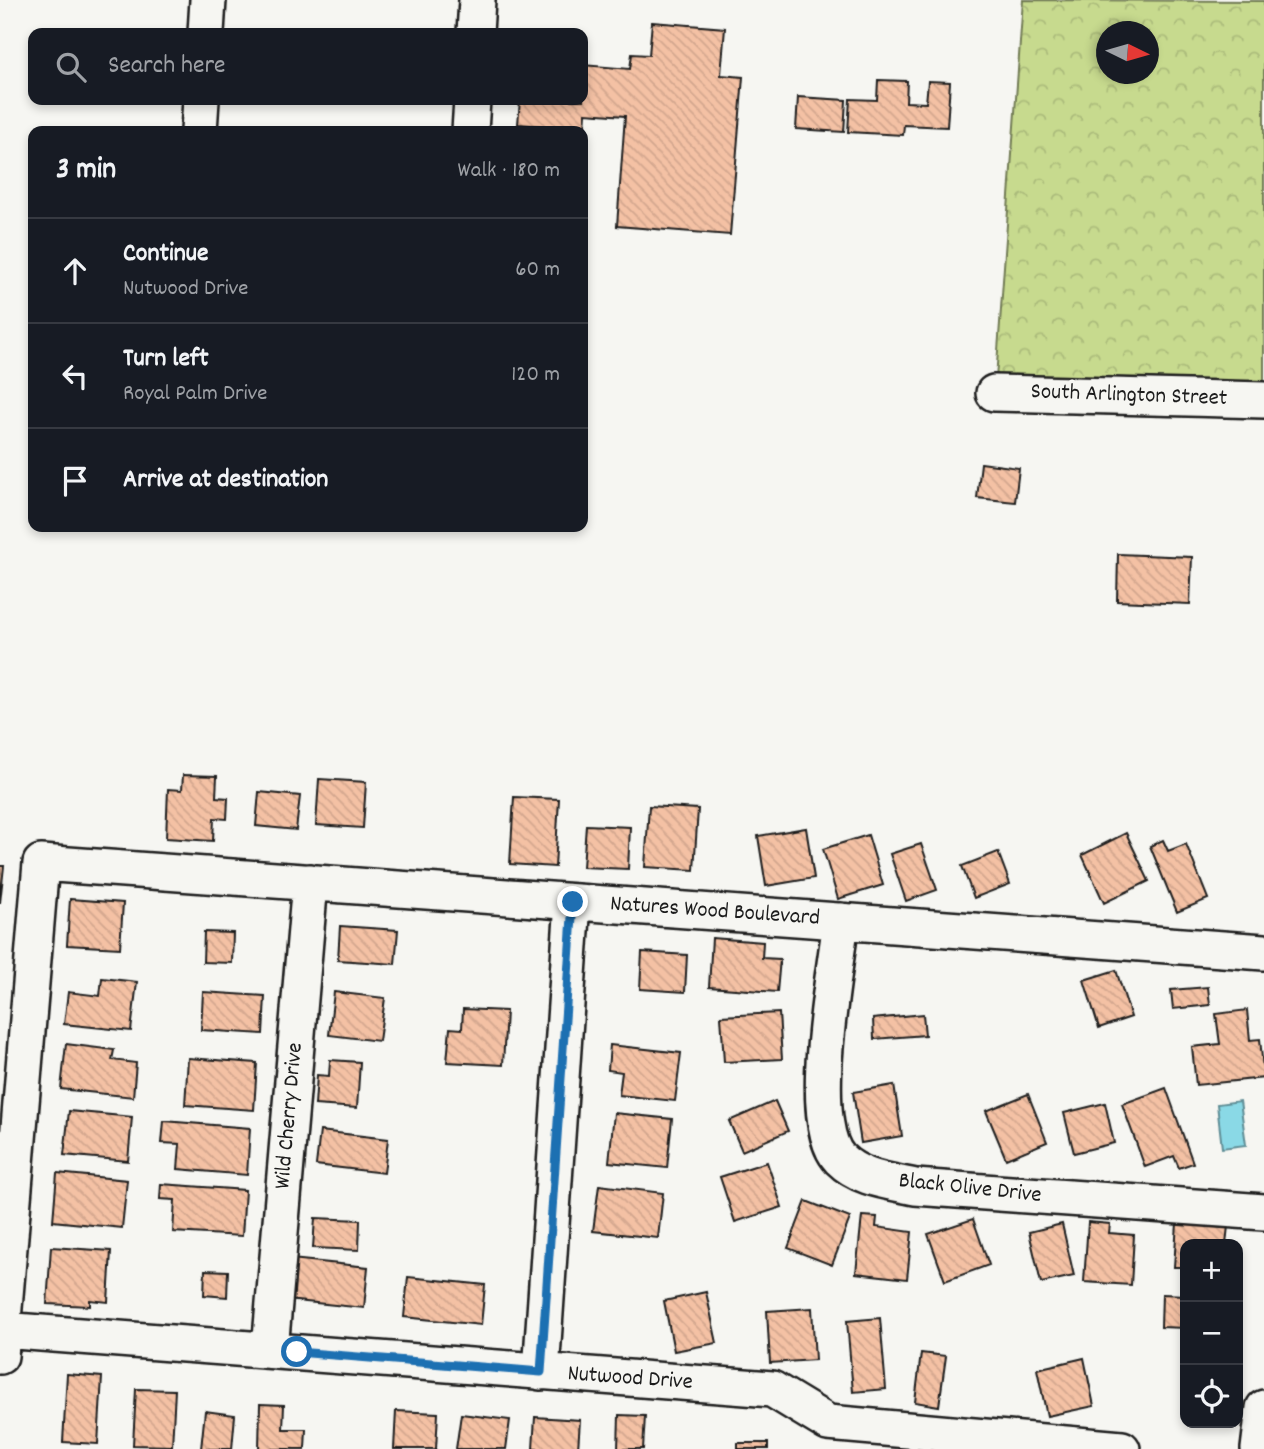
<!DOCTYPE html>
<meta charset="utf-8">
<style>
body{margin:0;font-family:Dekko,sans-serif;background:#242831;color:#f1f3f6}
.controls{position:absolute;right:21px;bottom:21px;display:grid;overflow:hidden;border-radius:14px;box-shadow:0 4px 10px #0003}
.controls button{width:63px;height:63px;display:grid;place-items:center;padding:0;border:0;border-bottom:2px solid #363941;background:#171b24;color:#f1f3f6;font:35px sans-serif}
.compass{position:absolute;left:1096px;top:21px;width:63px;height:63px;border-radius:50%;background:#171b24;box-shadow:0 4px 10px #0003;rotate:95deg}
.stop{position:absolute;width:21px;height:21px;margin:-16px;border:5px solid #1f6fb2;border-radius:50%;background:#fff}
.stop.end{background:#1f6fb2;border-color:#fff;box-shadow:0 2px 7px #0008}
.list{margin:0;padding:0;list-style:none}
h2{display:flex;justify-content:space-between;align-items:center;height:91px;margin:0;padding:0 28px;font-size:30px}
h2 small{font-size:23px;font-weight:400;color:#9ea1a6}
.list li{display:grid;grid-template-columns:46px 1fr auto;gap:21px;align-items:center;box-sizing:border-box;height:105px;padding:0 28px;border-top:2px solid #363941}
.list b{display:block;font-size:26px;white-space:nowrap}
.list p{margin:0;font-size:23px;white-space:nowrap;color:#9ea1a6}
.list em{font-size:23px;font-style:normal;color:#9ea1a6}
.icon{flex:none;width:38px;height:38px;fill:none;stroke:currentColor;stroke-width:2;stroke-linecap:round;stroke-linejoin:round}
.map{position:relative;flex:none;width:1264px;height:1449px;overflow:hidden}
.search{position:absolute;background:#171b24;box-shadow:0 4px 10px #0003;left:28px;top:28px;width:560px;height:77px;display:flex;align-items:center;gap:18px;box-sizing:border-box;padding:0 24px;border-radius:14px;color:#9ea1a6;font-size:26px}
.panel{position:absolute;background:#171b24;box-shadow:0 4px 10px #0003;left:28px;top:126px;width:560px;height:406px;border-radius:14px}
.map>svg:first-child{display:block}
</style>
<div class="map">
<svg width="1264" height="1449" viewBox="0 0 1264 1449">
<defs>
<pattern id="forest-crowns" width="20" height="18" patternUnits="userSpaceOnUse" patternTransform="scale(1.75)"><rect width="20" height="18" fill="#c7da8e"/><path d="M2 6a3 3 0 1 1 6 0M12 15a3 3 0 1 1 6 0" fill="none" stroke="#aaba7a"/></pattern>
<pattern id="building-back-hatch" width="6" height="6" patternUnits="userSpaceOnUse" patternTransform="scale(1.75)"><rect width="6" height="6" fill="#f4c1a4"/><path d="M-1 5l2 2M0 0l6 6M5-1l2 2" fill="none" stroke="#d1a58d"/></pattern>
</defs>
<rect width="100%" height="100%" fill="#f6f6f2"/>
<filter id="ink" filterUnits="userSpaceOnUse"><feTurbulence type="fractalNoise" baseFrequency=".0143" numOctaves="2"/><feDisplacementMap in="SourceGraphic" scale="14" xChannelSelector="R" yChannelSelector="G"/><feConvolveMatrix kernelMatrix="1 2 1 2 8 2 1 2 1" color-interpolation-filters="sRGB"/></filter>
<g filter="url(#ink)">
<path fill="url(#forest-crowns)" stroke="#727b55" stroke-width="2" fill-rule="evenodd" d="M1023 0 1264 1V387L996 379ZM1106 32H1148V74H1106Z"/>
<path fill="#8ad9e6" stroke="#5e8d95" stroke-width="2" d="M1240 1101 1246 1145 1222 1148 1217 1104Z"/>
<path fill="url(#building-back-hatch)" stroke="#1c1c1c" stroke-width="2" d="M652 22 725 28 721 75 743 77 730 235 617 226 625 116 586 113 585 129 518 124 520 100H583V65L630 69 632 54 649 55Z
M878 80 907 81 906 102 926 103 928 81 950 82 947 127 904 125 903 135 848 132 850 99 877 100Z
M798 97 846 100 844 132 796 129Z
M981 463 1019 468 1015 502 977 498Z
M1118 554 1192 557 1190 604 1117 601Z
M183 775 217 776 216 797 228 798 227 819 214 818 213 841 166 838 168 789 182 790Z
M319 779 366 782 363 828 316 825Z
M259 792 300 796 296 830 256 826Z
M514 797 559 799 555 867 510 864Z
M649 806 698 809 694 870 645 867Z
M586 825 630 827 628 869 583 867Z
M806 828 814 878 766 886 758 836Z
M1126 833 1149 881 1104 903 1082 855Z
M868 835 883 885 838 899 823 849Z
M1163 840 1168 851 1186 844 1208 899 1177 912 1150 846Z
M921 844 937 890 906 901 890 854Z
M998 852 1010 884 974 898 962 866Z
M0 866H4L0 903Z
M70 899 123 903 120 948 67 945Z
M340 926 398 930 395 964 338 960Z
M204 932 233 933 232 963 203 962Z
M712 938 763 942 762 958 780 959 777 992 709 987Z
M642 952 687 955 685 992 640 989Z
M1116 970 1131 1017 1099 1028 1084 980Z
M102 978 137 982 131 1031 64 1024 68 992 100 996Z
M1208 987 1210 1005 1173 1009 1171 990Z
M203 992 265 996 263 1034 201 1030Z
M334 992 385 998 379 1041 329 1035Z
M463 1009 506 1011 503 1065 447 1062 450 1028 462 1029Z
M1247 1010 1250 1040 1260 1039 1264 1078 1196 1085 1192 1047 1220 1044 1216 1014Z
M779 1013 782 1059 724 1062 721 1016Z
M923 1014 925 1035 874 1039 873 1019Z
M66 1044 114 1050 112 1060 136 1063 133 1097 61 1089Z
M610 1045 681 1053 675 1101 619 1095 622 1072 608 1070Z
M188 1058 257 1063 254 1110 185 1105Z
M330 1060 360 1062 357 1108 315 1105 317 1075 329 1076Z
M894 1085 902 1136 861 1143 853 1092Z
M1166 1088 1193 1163 1179 1168 1174 1156 1145 1167 1122 1104Z
M1028 1094 1047 1142 1006 1159 986 1111Z
M775 1101 788 1131 742 1151 729 1121Z
M1105 1103 1114 1143 1074 1153 1064 1113Z
M69 1111 132 1117 128 1161 64 1155Z
M614 1113 672 1119 667 1168 609 1162Z
M164 1121 250 1128 247 1175 178 1169 180 1144 162 1143Z
M320 1131 388 1139 384 1173 316 1165Z
M767 1162 782 1207 735 1222 720 1177Z
M57 1173 127 1180 122 1228 53 1221Z
M161 1184 245 1190 242 1236 173 1232 175 1200 160 1199Z
M599 1185 663 1193 658 1238 593 1231Z
M806 1201 850 1218 832 1265 788 1248Z
M862 1216 877 1217 876 1227 912 1232 907 1279 856 1273Z
M315 1218 360 1220 359 1250 313 1248Z
M973 1219 989 1265 945 1281 928 1234Z
M1088 1222 1110 1224 1109 1233 1134 1235 1131 1285 1084 1282Z
M1177 1223 1228 1226 1226 1244H1185V1267H1174Z
M1062 1224 1074 1276 1041 1283 1029 1232Z
M51 1247 111 1251 108 1302 90 1300V1306L47 1304Z
M291 1259 368 1267 364 1308 287 1300Z
M205 1270 228 1271 227 1297 204 1295Z
M408 1277 485 1285 481 1325 404 1317Z
M706 1292 717 1343 674 1351 664 1301Z
M1162 1294 1185 1295V1328L1161 1327Z
M812 1308 815 1360 770 1363 767 1311Z
M880 1318 886 1389 853 1392 847 1321Z
M921 1353 946 1356 939 1406 915 1402Z
M1084 1358 1094 1406 1047 1416 1037 1369Z
M67 1374 102 1377 98 1444 63 1442Z
M136 1389 175 1390 172 1446 133 1445Z
M260 1404 284 1405 283 1429H306L305 1449H259Z
M205 1411 235 1415 232 1449H201Z
M396 1411 438 1413 436 1449H394Z
M461 1414 510 1420 506 1449H456Z
M619 1415 645 1416 643 1449H618Z
M535 1417 580 1420 578 1449H533Z
M738 1443H768V1449H738Z"/>
<g fill="none" stroke-linecap="round" stroke-linejoin="round">
<g stroke="#1c1c1c" stroke-width="40">
<path id="minor" d="M206 33 208 0
M475 33 477 0
M199 131 201 100
M470 131 472 100
M994 393 1264 400
M841 921C835 972 805 1123 840 1159 860 1179 889 1181 915 1187L1264 1212
M2 1330 772 1389 828 1423 1122 1449
M270 1350 310 882
M0 1356 41 863 1264 952
M541 1372 573 902
M1259 1449 1264 1408"/>
</g>
<use href="#minor" stroke="#f6f6f2" stroke-width="35"/>
</g>
</g>
<g fill="none" stroke-linecap="round" stroke-linejoin="round" filter="url(#ink)">
<path stroke="#1f6fb2" stroke-width="9" d="M297 1352 541 1372 573 902"/>
</g>
<g text-anchor="middle" dominant-baseline="central" stroke-width="7" stroke-linejoin="round" paint-order="stroke">
<g font-size="23" fill="#1c1c1c" stroke="#f6f6f2">
<text transform="translate(1129 396) rotate(2)">South Arlington Street</text>
<text transform="translate(715 912) rotate(4)">Natures Wood Boulevard</text>
<text transform="translate(290 1116) rotate(-85)">Wild Cherry Drive</text>
<text transform="translate(970 1189) rotate(6)">Black Olive Drive</text>
<text transform="translate(630 1379) rotate(4)">Nutwood Drive</text>
</g>
</g>
</svg>
<div class="controls">
<button>+</button>
<button>−</button>
<button><svg class="icon" aria-label="locate" viewBox="0 0 24 24"><circle cx="12" cy="12" r="6"/><path d="M12 2v4M12 18v4M2 12h4M18 12h4"/></svg></button>
</div>
<svg class="compass" viewBox="-18 -18 36 36"><path d="M0-13l5 13h-10z" fill="#e53935"/><path d="M0 13l5-13h-10z" fill="#9ea1a6"/></svg>
<div class="stop" style="left:297px;top:1352px"></div>
<div class="stop end" style="left:573px;top:902px"></div>
<div class="search"><svg class="icon" aria-label="search" viewBox="0 0 24 24"><circle cx="10" cy="10" r="6"/><path d="M15 15l6 6"/></svg>Search here</div>
<section class="panel">
<h2>3 min<small>Walk · 180 m</small></h2>
<ul class="list">
<li><svg class="icon" aria-label="ahead" viewBox="0 0 24 24"><path d="M12 20V5M6 11l6-6 6 6"/></svg><div><b>Continue</b><p>Nutwood Drive</p></div><em>60 m</em></li>
<li><svg class="icon" aria-label="left" viewBox="0 0 24 24"><path d="M17 20v-9H6M10 6l-5 5 5 5"/></svg><div><b>Turn left</b><p>Royal Palm Drive</p></div><em>120 m</em></li>
<li><svg class="icon" aria-label="arrive" viewBox="0 0 24 24"><path d="M6 21V4h12l-3 4 3 4H6"/></svg><div><b>Arrive at destination</b></div></li>
</ul>
</section>
</div>
